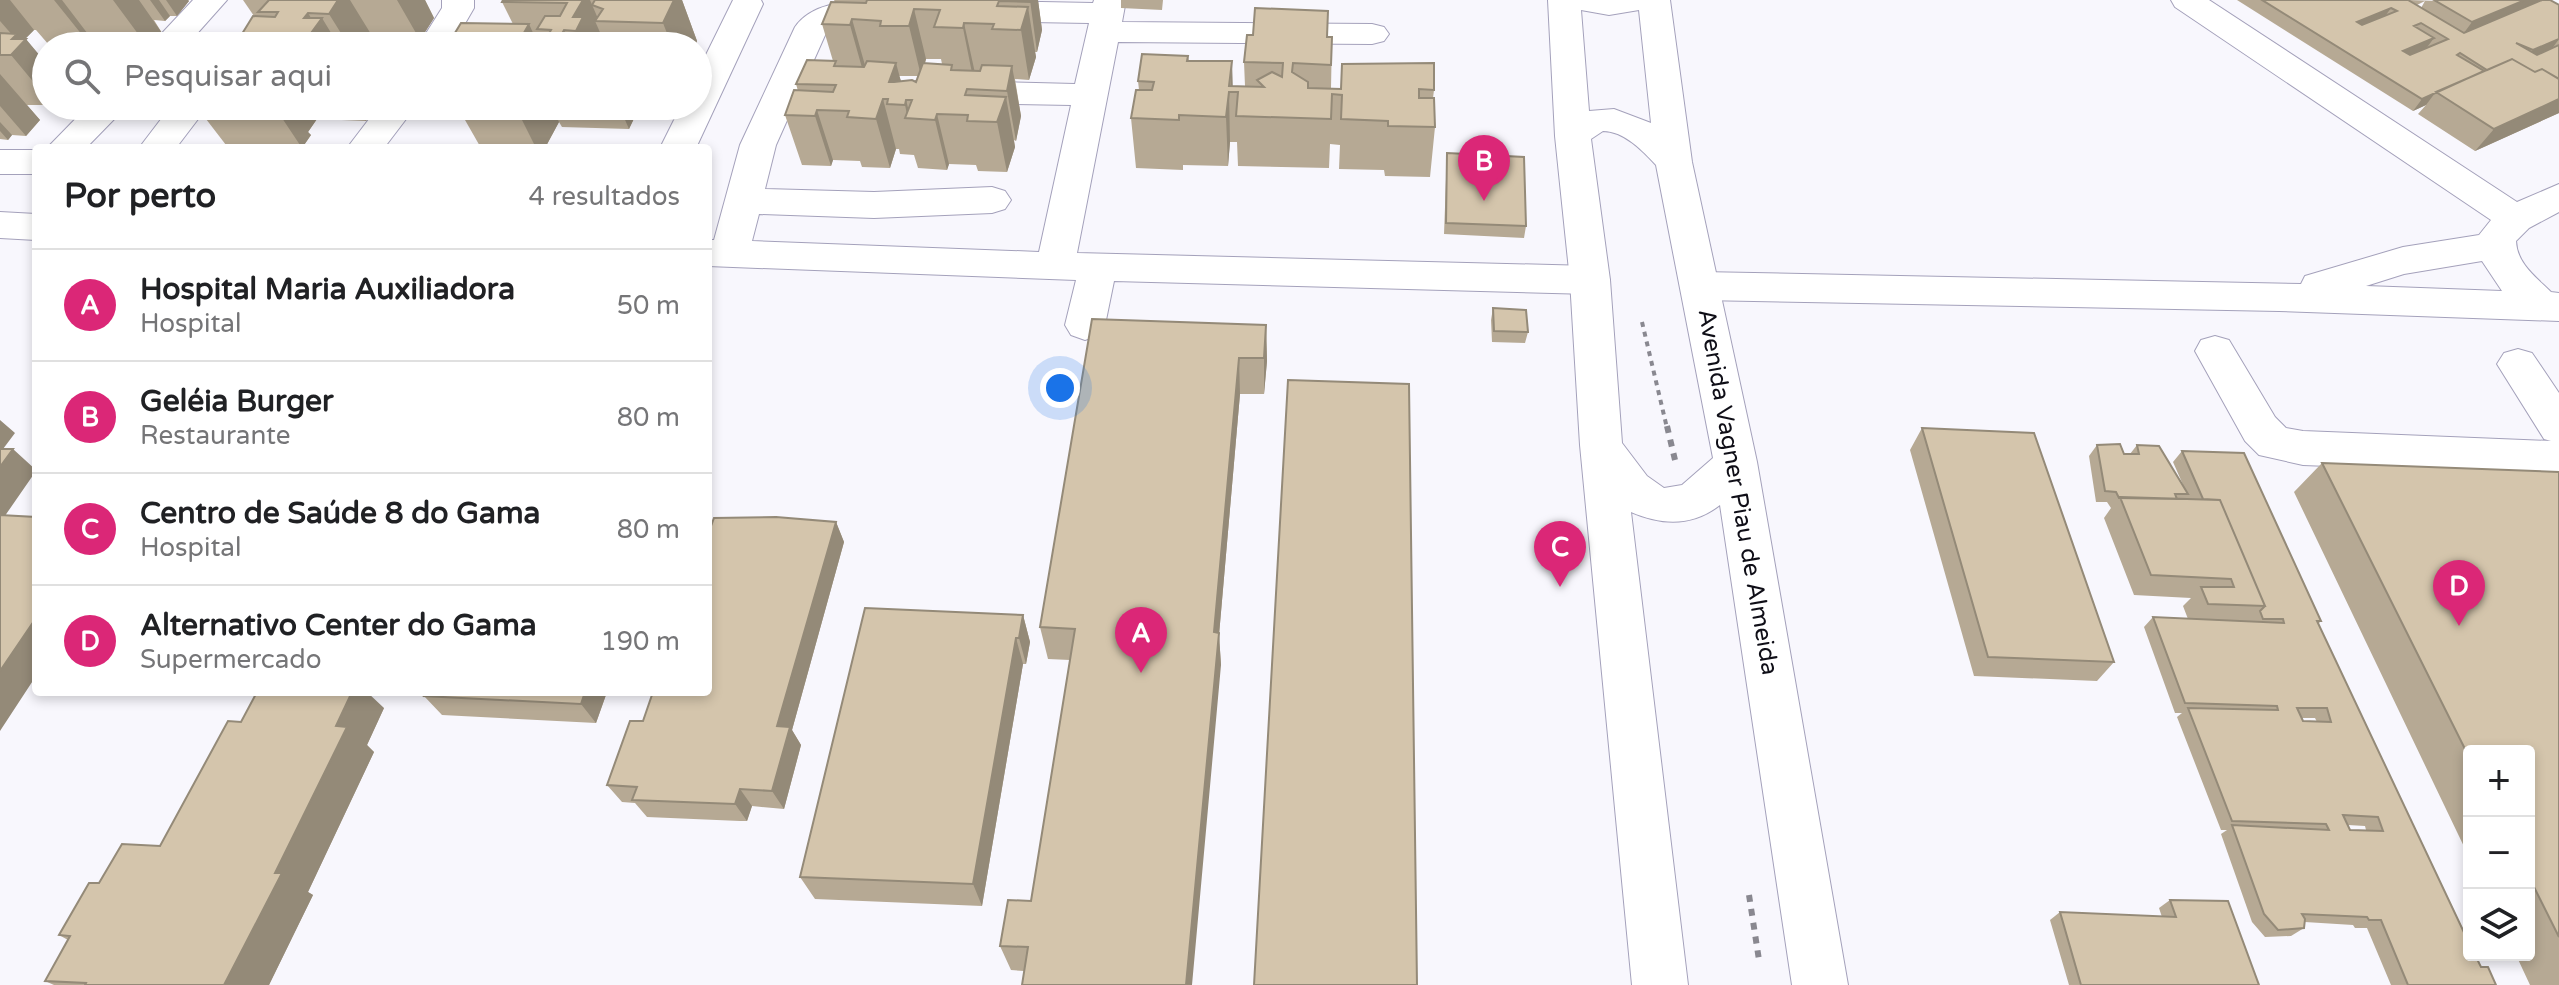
<!DOCTYPE html>
<html lang="pt">
<meta charset="utf-8">
<style>
body{margin:0;font-family:"Varela Round",sans-serif;background:#f2f2f2;color:#202124}
.controls{position:absolute;right:24px;bottom:24px;display:grid;overflow:hidden;border-radius:8px;box-shadow:0 4px 12px #0003}
.controls button{width:72px;height:72px;display:grid;place-items:center;padding:0;border:0;border-bottom:2px solid #e0e0e0;background:#fff;color:#202124;font:40px sans-serif}
.you{position:absolute;left:1060px;top:388px;width:28px;height:28px;margin:-20px;border:6px solid #fff;border-radius:50%;background:#1a73e8;box-shadow:0 0 0 12px #1a73e833}
.badge{display:grid;place-items:center;width:52px;height:52px;border-radius:50%;background:#db2777;color:#fff;font-size:26px;font-weight:700}
.pin{position:absolute;translate:-50% -66px;filter:drop-shadow(0 2px 4px #0008)}
.pin::after{content:'';position:absolute;top:42px;width:28px;height:24px;background:inherit;clip-path:polygon(0 0,100% 0,50% 100%)}
.list{margin:0;padding:0;list-style:none}
h2{display:flex;justify-content:space-between;align-items:center;height:104px;margin:0;padding:0 32px;font-size:34px}
h2 small{font-size:26px;font-weight:400;color:#757577}
.list li{display:grid;grid-template-columns:52px 1fr auto;gap:24px;align-items:center;box-sizing:border-box;height:112px;padding:0 32px;border-top:2px solid #e0e0e0}
.list b{display:block;font-size:30px;white-space:nowrap}
.list p{margin:0;font-size:26px;white-space:nowrap;color:#757577}
.list em{font-size:26px;font-style:normal;color:#757577}
.icon{flex:none;width:44px;height:44px;fill:none;stroke:currentColor;stroke-width:2;stroke-linecap:round;stroke-linejoin:round}
.map{position:relative;flex:none;width:2559px;height:985px;overflow:hidden}
.search{position:absolute;background:#fff;box-shadow:0 4px 12px #0003;left:32px;top:32px;width:680px;height:88px;display:flex;align-items:center;gap:20px;box-sizing:border-box;padding:0 28px;border-radius:44px;color:#757577;font-size:30px}
.panel{position:absolute;background:#fff;box-shadow:0 4px 12px #0003;left:32px;top:144px;width:680px;height:552px;border-radius:8px}
.map>svg:first-child{display:block}
</style>
<div class="map">
<svg width="2559" height="985" viewBox="0 0 2559 985">
<rect width="100%" height="100%" fill="#f8f7fd"/>
<g fill="none" stroke-linecap="round" stroke-linejoin="round">
<g stroke="#a4a1bb" stroke-width="2">
<path id="minor" d="M193 0H227L186 46H150Z
M442 0H474V8L452 46H418L442 8Z
M733 0H761L763 4 696 148H660L681 106H698V71Z
M881 0 893 3 897 10 893 17 846 22 826 33 776 145 765 189 874 192 992 187 1005 191 1011 200 1005 209 992 213 874 218 759 214 752 241 1039 252 1071 105 957 103 945 100 940 92 945 84 957 81 1075 84 1089 23 982 21 970 18 966 11 970 4 982 1 1093 3 1094 0H1126L1122 22 1372 24 1384 27 1389 34 1384 41 1372 44 1118 42 1077 253 1590 266 1604 270 1610 280 1604 290 1590 294 1114 281 1105 325 1099 335 1085 340 1071 335 1065 325 1076 280 708 266V240H714L740 145 795 27C814 0 852 2 881 0Z
M2171 0H2209L2517 202 2559 184V212L2529 228 2516 241C2517 264 2536 277 2551 292L2559 293V321L2279 311 1701 300 1687 296 1681 286 1687 276 1701 272 2301 284 2305 276 2403 247 2479 235 2491 220 2175 7ZM2482 261 2502 291 2366 286 2404 274Z
M88 106H127L86 148H47Z
M171 106H208L176 148H139Z
M379 106H416L384 148H347Z
M0 150H36V174H0Z
M0 212 36 214V240L0 238Z
M2215 336 2229 340 2275 417 2286 428 2303 431 2551 441 2544 439 2497 364 2504 353 2518 349 2532 353 2559 393V475L2303 465 2259 455 2245 441 2195 351 2201 340Z"/>
</g>
<g stroke="#a4a1bb" stroke-width="2">
<path id="major" d="M1548 0H1670L1692 162 1757 462 1848 985H1792L1720 505C1692 527 1661 525 1631 512L1688 985H1632L1580 445 1570 280 1555 136ZM1581 10 1609 15 1639 10 1651 123 1614 109 1589 111ZM1603 131C1624 131 1643 151 1656 165L1713 458 1682 485 1664 488 1647 476 1622 443 1610 280 1591 139Z"/>
</g>
<path stroke="#898890" stroke-width="4" stroke-dasharray="5 5" stroke-linecap="butt" d="M1642 322 1667 428"/>
<path stroke="#898890" stroke-width="6" stroke-dasharray="7 7" stroke-linecap="butt" d="M1667 426 1675 460
M1749 895 1759 960"/>
<use href="#minor" fill="#fff" fill-rule="evenodd"/>
<use href="#major" fill="#fff" fill-rule="evenodd"/>
</g>
<path fill="#b6a994" fill-rule="evenodd" d="M0 0H188L189 1 177 16H170L165 21 154 20 162 33 151 46H107L103 42H94L91 46 49 45 36 30H34L25 39 46 63V105H27L40 120 26 136 12 135 8 140 0 139Z
M243 0H425L434 18 420 40 374 39 370 46 237 42 254 16Z
M503 0H682L697 41 695 46H447L513 24 502 2Z
M834 0H1038L1042 30 1037 52H1035L1036 57 1029 80 1015 79 1021 116 1016 141 1014 140 1015 147 1007 172 978 171 976 165 949 164 947 170 918 168 914 155 900 154 899 149H896L890 168 862 167 860 161 833 160 831 166 802 165 785 115 798 91 796 84 833 61 822 24 835 2ZM926 59H941L942 64 925 63ZM899 76H918L916 82 901 81Z
M1121 0H1163L1162 10 1121 8Z
M2237 0H2408L2421 8 2425 1 2417 5 2409 0 2559 5V113L2475 151 2418 114 2426 105 2413 111Z
M1327 37H1332L1331 88 1434 90 1433 98 1435 127 1430 177 1385 176 1384 170 1339 169 1340 145 1330 144 1329 168 1238 166 1237 142H1230L1228 166 1183 165V170L1136 168 1131 118 1139 90 1138 81 1188 56 1189 61H1232V86H1245L1244 62Z
M196 106H376L366 121 317 119 308 132 311 135 302 148 226 145Z
M457 106H640L629 129 562 127 559 122 545 148H481Z
M1447 153 1526 226 1524 238 1444 234Z
M1493 308 1528 332 1525 343 1492 342 1491 320Z
M1092 319 1266 325 1267 361 1264 394H1240L1219 635 1221 665 1024 971 1011 970 1000 946 1031 901 1070 660 1048 659 1040 627Z
M1922 428 2114 662 2097 681 1974 676 1910 450Z
M2097 445 2124 454H2130L2137 445 2184 487 2173 462 2182 451 2321 621 2318 624 2481 967 2496 985H2391L2367 928H2355L2353 925 2305 922 2304 928 2291 936 2265 937 2252 922 2221 834 2227 830H2221L2177 717 2182 713H2175L2144 627 2153 617 2188 619 2183 606 2191 598 2134 595 2104 518 2111 508 2107 502H2096L2089 456ZM2302 718H2315L2317 722 2303 721ZM2348 825 2365 826 2366 830H2350Z
M2322 463 2559 472V985H2530L2516 955H2529V751H2469V857L2294 492Z
M836 522 844 542 792 730 801 745 784 809 752 806 747 821H740L647 817 635 803 622 802 607 785 643 721Z
M1023 615 1030 642 1026 664H1023L982 906 815 899 800 877Z
M426 692H607L596 723 442 715 424 696Z
M384 708 367 745 374 752 308 892 313 895 269 985H54L45 981 68 940 59 935 99 883 160 846 241 722Z
M2170 900 2259 985H2069L2050 920 2060 912 2162 917 2159 908Z"/>
<path fill="#948a78" d="M0 0H10L34 30 23 41 26 39 46 63V97L11 55 12 39 14 37 0 21Z
M54 0H62L94 42 91 46Z
M113 0H139L162 33 151 46H147Z
M150 0H159L170 16 165 21Z
M166 0H188L189 1 177 16Z
M338 0H350L374 39 370 46H349L329 14Z
M397 0H425L434 18 420 40Z
M583 0H590L599 21H595L606 46H583L576 31 573 17Z
M641 0H682L697 41 695 46H672L663 23Z
M1030 0H1038L1042 30 1037 52Z
M2525 0H2545L2455 45 2472 22Z
M1028 7 1036 57 1029 80 1021 30Z
M2391 8 2383 19 2349 33 2357 22Z
M914 9 926 59 921 76 909 26Z
M308 13 316 26 322 18 339 46 303 44 304 18Z
M852 19 866 69 864 75 850 25Z
M964 23 975 73 973 78 963 28Z
M529 24 539 46H525L521 38Z
M564 30 572 46 557 43Z
M2434 38 2425 50 2395 62 2403 51Z
M2559 39 2551 50 2523 62 2533 50Z
M1232 61 1233 92H1230Z
M896 63 906 100 911 119H908L905 105 889 82Z
M1012 66 1021 116 1016 141 1007 91Z
M0 74 40 120 26 136 0 106Z
M1229 92 1230 142 1228 166 1226 117Z
M2435 93 2426 105 2413 111 2422 99Z
M1006 97 1015 147 1007 172 997 122Z
M883 99 896 149 890 168 876 119Z
M2559 99V113L2475 151 2494 129Z
M274 106H308L317 119 308 132 311 135 302 148Z
M356 106H376L366 121Z
M515 106H551L559 122 545 148H536Z
M619 106H640L629 129Z
M817 110 833 160 831 166 815 116Z
M937 114 949 164 947 170 935 120Z
M0 122 12 135 8 140 0 131Z
M1266 325 1267 361 1264 394V358Z
M1239 358 1240 394 1219 635 1221 665 1192 985H1186L1214 632Z
M0 420 15 433 0 453Z
M13 449 36 470V471L0 523V467Z
M836 522 844 542 792 730 801 745 784 809 772 791 777 726Z
M1023 615 1030 642 1026 664 1019 638Z
M36 618V676L0 731V671Z
M1016 638 1023 664 982 906 973 884Z
M352 692H367L384 708 367 745 374 752 308 892 313 895 269 985H224L275 873 336 726Z
M585 692H607L596 723 581 704Z
M740 789 752 806 747 821 735 804Z"/>
<path fill="#d4c5ac" stroke="#948a78" stroke-width="2" fill-rule="evenodd" d="M269 0H338L329 14 308 13 304 18H322L303 44 351 46H183L187 41 237 42 253 16 275 17 278 12H258Z
M503 0H583L573 17H583L576 31 564 30 557 43 624 44 623 46H542L551 30 537 29 545 16H560L567 3 502 2Z
M595 0H674L663 23 595 21 603 9 592 5Z
M867 0H1030V2L999 1 997 6 1028 7 1021 30 992 29 994 24 964 23 963 28 934 27 940 10 914 9 909 26H880L881 21 852 19 850 25 822 24 831 2 866 3Z
M2262 0H2408L2464 33 2542 0H2550L2559 5V39L2533 50 2516 43 2537 55 2559 45V79L2542 69 2535 72 2512 59 2487 70 2460 53 2457 55 2484 71 2422 99ZM2391 8 2397 11 2362 25 2357 22ZM2421 23 2448 39 2410 55 2403 51 2434 38 2414 26Z
M2434 0H2525L2472 22Z
M1255 8 1328 11 1327 37H1332L1331 65 1293 63 1292 72 1308 82V88L1341 89 1342 64 1434 63V90L1419 89V98H1434L1435 127 1388 126V121L1341 119 1342 95 1332 94 1331 119 1236 116 1238 92H1229L1226 117 1179 115V120L1131 118 1136 90H1152L1154 82 1138 81 1142 54 1188 56 1187 61H1232L1229 86 1264 87 1257 80 1272 72 1282 77 1283 63 1244 62 1247 35H1253Z
M461 23 529 24 521 38H526L524 42H532L529 46H447Z
M0 33 17 34 12 39H26L11 55H0Z
M2512 59 2535 72 2542 69 2559 79V99L2494 129 2436 92Z
M807 60 836 61 834 66 864 67 867 61 896 63 889 82H894L912 80 916 82 923 63 952 65 951 70 980 71 982 65 1012 66 1007 91 967 89 965 95 1006 97 997 122 967 121 968 115 937 114 935 120 905 118 912 100H906L905 105 887 104 888 99H883L876 119 847 117 849 111 817 110 815 116 785 115 794 90 833 92 836 85 796 84Z
M1447 153 1524 157 1526 226 1446 223Z
M1493 308 1526 310 1528 332 1494 331Z
M1092 319 1266 325 1264 358H1239L1214 632 1219 633 1186 985H1022L1028 947 1000 946 1008 900 1031 901 1075 629 1040 627Z
M1288 380 1409 384 1417 985H1254Z
M1922 428 2034 433 2114 662 1988 657Z
M2120 444 2124 454H2139L2137 445 2159 446 2188 494H2175L2177 499 2119 498 2116 492 2105 491 2097 445Z
M0 449H13L0 467Z
M2182 451 2244 453 2321 621H2317L2469 943V955H2475L2481 967H2488L2496 985H2408L2381 920H2369L2367 917 2302 914 2305 919 2304 928 2278 930 2264 914 2232 825 2329 830 2326 824 2232 821 2188 708 2278 710 2277 706 2185 703 2153 617 2284 623 2283 619H2263L2260 611 2265 606 2220 500 2203 499ZM2297 708H2327L2331 722 2303 721ZM2343 815 2378 817 2383 831 2350 830Z
M2322 463 2559 472V937L2529 877V751H2469V757Z
M2120 497 2220 500 2265 606 2208 604 2201 587H2234L2231 579 2151 575Z
M0 515 36 517V618L0 671Z
M776 517 836 522 777 726 790 727 772 791 740 789 735 804 632 800 637 787 607 785 630 721H643L653 692H708V534L714 518Z
M865 608 1023 615 1019 638H1016L973 884 800 877Z
M257 692H352L336 726 347 727 275 873H282L224 985H85L86 983 45 981 70 936 59 935 89 883H99L122 844 160 846 228 721 241 722Z
M426 692H585L581 704 424 696Z
M2170 900 2228 901 2259 985H2081L2060 912 2176 917Z"/>
<g text-anchor="middle" dominant-baseline="central" stroke-width="6" stroke-linejoin="round" paint-order="stroke">
<g font-size="24" fill="#0f0e17" stroke="#fff">
<text transform="translate(1738 492) rotate(80)">Avenida Vagner Piau de Almeida</text>
</g>
</g>
</svg>
<div class="controls">
<button>+</button>
<button>−</button>
<button><svg class="icon" aria-label="layers" viewBox="0 0 24 24"><path d="M12 4l9 5-9 5-9-5zM3 14l9 5 9-5"/></svg></button>
</div>
<div class="you"></div>
<div class="pin badge" style="left:1141px;top:673px">A</div>
<div class="pin badge" style="left:1484px;top:201px">B</div>
<div class="pin badge" style="left:1560px;top:587px">C</div>
<div class="pin badge" style="left:2459px;top:626px">D</div>
<div class="search"><svg class="icon" aria-label="search" viewBox="0 0 24 24"><circle cx="10" cy="10" r="6"/><path d="M15 15l6 6"/></svg>Pesquisar aqui</div>
<section class="panel">
<h2>Por perto<small>4 resultados</small></h2>
<ul class="list">
<li><span class="badge">A</span><div><b>Hospital Maria Auxiliadora</b><p>Hospital</p></div><em>50 m</em></li>
<li><span class="badge">B</span><div><b>Geléia Burger</b><p>Restaurante</p></div><em>80 m</em></li>
<li><span class="badge">C</span><div><b>Centro de Saúde 8 do Gama</b><p>Hospital</p></div><em>80 m</em></li>
<li><span class="badge">D</span><div><b>Alternativo Center do Gama</b><p>Supermercado</p></div><em>190 m</em></li>
</ul>
</section>
</div>
